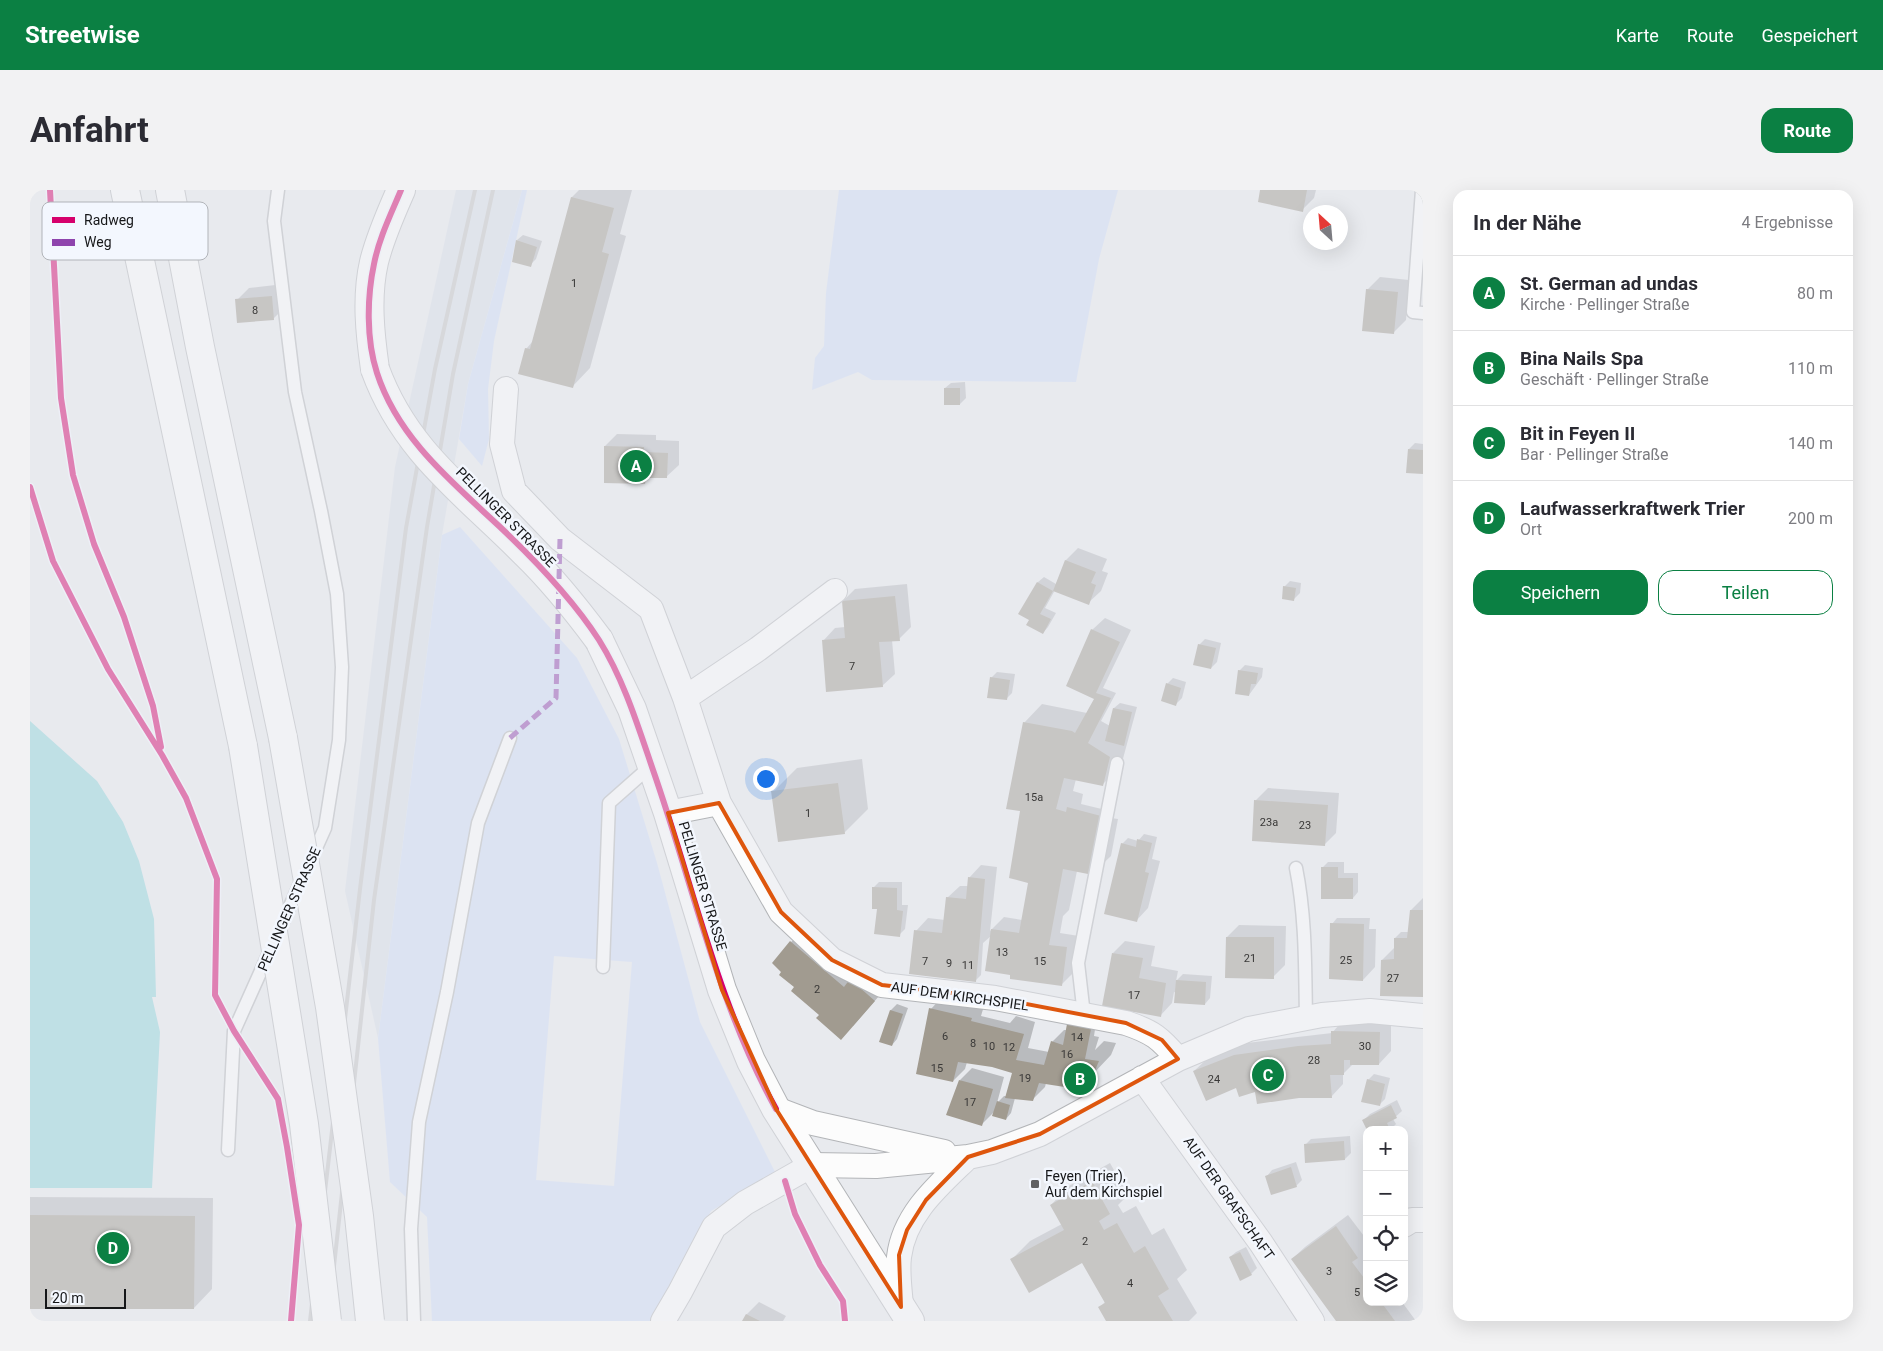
<!DOCTYPE html>
<html lang="de">
<meta charset="utf-8">
<style>
body{margin:0;font-family:Roboto,sans-serif;background:#f2f2f3;color:#2b2b33}
.controls{position:absolute;right:15px;bottom:15px;display:grid;overflow:hidden;border-radius:10px;box-shadow:0 5px 20px #0002}
.controls button{width:45px;height:45px;display:grid;place-items:center;padding:0;border:0;border-bottom:1px solid #e1e1e2;background:#fff;color:#2b2b33;font:25px sans-serif}
.compass{position:absolute;left:1273px;top:15px;width:45px;height:45px;border-radius:50%;background:#fff;box-shadow:0 5px 20px #0002;rotate:334deg}
.scale{position:absolute;left:15px;bottom:12px;width:81px;box-sizing:border-box;padding-left:5px;border:2px solid #161719;border-top:0;font-size:14px;line-height:18px;white-space:nowrap;color:#161719;-webkit-text-stroke:4px #f3f7fe;paint-order:stroke}
.you{position:absolute;left:735px;top:588px;width:18px;height:18px;margin:-12px;border:4px solid #fff;border-radius:50%;background:#1a73e8;box-shadow:0 0 0 8px #1a73e833}
.badge{display:grid;place-items:center;width:32px;height:32px;border-radius:50%;background:#0b8043;color:#fff;font-size:16px;font-weight:700}
.pin{position:absolute;translate:-50% -50%;border:2px solid #fff;box-shadow:0 1px 5px #0006}
.list{margin:0;padding:0;list-style:none}
h2{display:flex;justify-content:space-between;align-items:center;height:65px;margin:0;padding:0 20px;font-size:21px}
h2 small{font-size:16px;font-weight:400;color:#7c7c81}
.list li{display:grid;grid-template-columns:32px 1fr auto;gap:15px;align-items:center;box-sizing:border-box;height:75px;padding:0 20px;border-top:1px solid #e1e1e2}
.list b{display:block;font-size:19px;white-space:nowrap}
.list p{margin:0;font-size:16px;white-space:nowrap;color:#7c7c81}
.list em{font-size:16px;font-style:normal;color:#7c7c81}
.actions{display:flex;gap:10px;padding:15px 20px}
.actions a{flex:1;padding:11px 0;border:1px solid #0b8043;border-radius:15px;text-align:center;font-size:18px;color:#0b8043}
.actions .main{background:#0b8043;color:#fff}
.icon{flex:none;width:28px;height:28px;fill:none;stroke:currentColor;stroke-width:2;stroke-linecap:round;stroke-linejoin:round}
.map{position:relative;flex:none;width:1393px;height:1131px;overflow:hidden;border-radius:15px}
header{display:flex;align-items:center;gap:30px;box-sizing:border-box;height:70px;padding:0 25px;background:#0b8043;color:#fff}
header strong{font-size:24px}
nav{display:flex;gap:28px;margin-inline-start:auto;font-size:18px}
.intro{display:flex;align-items:center;justify-content:space-between;box-sizing:border-box;height:120px;padding:0 30px}
h1{margin:0;font-size:35px}
.button{padding:12px 22px;border-radius:15px;background:#0b8043;color:#fff;font-size:18px;font-weight:700}
main{display:flex;gap:30px;padding:0 30px}
aside{flex:1;background:#fff;border-radius:15px;box-shadow:0 5px 20px #0002}
.map>svg:first-child{display:block}
</style>
<header>
<strong>Streetwise</strong>
<nav><a>Karte</a><a>Route</a><a>Gespeichert</a></nav>
</header>
<div class="intro"><h1>Anfahrt</h1><a class="button">Route</a></div>
<main>
<div class="map">
<svg width="1393" height="1131" viewBox="0 0 1393 1131">
<rect width="100%" height="100%" fill="#e8eaee"/>
<path fill="#d8dee6" d="M426 0H492L438 194 412 345 348 848 315 701 365 277Z"/>
<path fill="#cfdcf6" fill-rule="evenodd" d="M492 0H497L464 151 458 199 459 249 452 276 429 249 438 194Z
M809 0H1088L1069 69 1046 192 842 190 828 182 782 200 785 168 794 156 796 103Z
M430 337 547 468 589 549 627 673 670 832 746 984 681 1021 620 1131H402L397 1027 360 992 348 848 412 345ZM524 766 602 772 584 996 506 990Z"/>
<path fill="#8ed4da" d="M0 531 67 591 93 632 109 671 124 729 126 807H122L130 842 122 998H0Z"/>
<path fill="#0003" d="M549 0H602L590 44 596 46 560 178 542 197 496 159 503 151 542 7Z
M1232 0H1286L1284 8 1272 20Z
M493 45 512 51 506 69 500 75 487 50Z
M1350 87 1379 90 1376 130 1364 142 1337 100Z
M254 94 255 117 243 129 207 110 219 98Z
M935 192 936 208 930 214 915 198 921 193Z
M587 244 626 245V250L649 251V275L636 287H620L615 292 575 256Z
M1385 253 1393 254V282L1379 259Z
M1048 358 1077 369 1072 381 1078 383 1071 401 1058 413 1025 400 1015 418 1026 423 1018 437 1013 443 1000 430 1008 392 1014 387 1026 394 1036 370Z
M1260 391 1271 393 1270 403 1264 409 1254 397Z
M877 394 881 437 869 449 862 450 865 484 852 496 793 451 805 438 815 437 813 411 825 399Z
M1075 428 1101 440 1073 498 1086 503 1071 531 1080 536 1084 518 1090 513 1107 517 1091 576 1073 594 1046 589 1043 601 1053 604 1051 614 1076 620 1074 627 1088 629 1081 666 1062 684 1047 681 1039 720 1033 726 1030 743 1049 746 1044 782 1032 794 982 783 961 746 953 753 951 785 945 791 886 741 898 728 915 730 917 708 930 696H938L939 688 951 675 967 677 960 741 974 727 992 730 1000 692 991 620 994 533 1012 514 1057 523 1065 508 1062 440Z
M1175 449 1191 453 1187 472 1181 478 1169 455Z
M1215 475 1233 478 1232 487 1219 505 1209 481Z
M967 482 985 484 982 503 976 509 961 488Z
M1143 488 1156 492 1152 508 1146 514 1137 494Z
M832 569 838 619 814 643 743 602 767 578Z
M1238 598 1309 603 1306 643 1294 655 1223 650 1226 610Z
M1114 644 1127 647 1122 669 1130 671 1118 718 1106 731 1092 654 1098 648 1108 651Z
M1298 672H1314V683H1328V702L1323 708 1292 678Z
M849 692H872V715H878L875 739 869 745 848 718 843 698Z
M1393 708V806L1352 770 1365 757V748L1371 742H1379L1381 720Z
M1307 728H1340L1339 739H1346L1345 777 1333 790 1302 734Z
M1209 735 1256 736 1255 775 1243 787 1197 747Z
M767 747 856 798 823 836 791 825 769 793 761 752Z
M1095 751 1125 756 1121 776 1148 781 1146 791 1153 784 1182 786 1180 808 1175 814 1144 802 1142 813 1130 826 1083 763Z
M913 806 954 816 951 826 980 833 986 826 1005 832 998 858 1019 862 1022 852 1034 840H1037L1038 834 1044 828 1066 833 1064 846 1069 847 1065 860 1074 851 1086 853 1081 865 1063 884 1016 893 1015 897 1002 910 985 908 981 923 976 929 965 921 952 934 930 890 942 878 974 887 967 913 974 906H976L984 882 962 876 937 872 935 879 923 891 901 819Z
M867 814 878 818 867 849 862 855 850 851 861 820Z
M1314 829 1361 830V861L1349 874H1323L1313 884V894L1301 907 1226 901 1206 896 1164 881 1177 869 1217 853 1302 843Z
M1344 884 1360 888 1355 909 1349 915 1338 890Z
M1367 910 1372 921 1363 929 1366 934 1360 940H1339L1334 930 1340 924Z
M1320 946 1321 963 1315 969 1275 955 1281 949Z
M1266 972 1272 990 1266 996 1237 986 1242 980Z
M1080 973 1098 1005 1088 1015 1093 1023 1106 1016 1122 1045 1134 1038 1157 1080 1147 1089 1167 1123 1159 1131H1077L1070 1117 1075 1112 1053 1072 982 1069 1000 1051 1032 1034 1021 1015 1039 996Z
M0 1007 183 1008 182 1099 164 1118 0 1117Z
M1318 1025 1337 1050V1058L1334 1060 1337 1064V1112H1372L1386 1131H1308L1262 1069 1275 1057Z
M1216 1057 1227 1078 1221 1084 1200 1067 1206 1062Z
M729 1112 756 1126 753 1131H714L717 1124Z"/>
<path fill="#a19b90" d="M1230 0H1277L1273 22 1228 12Z
M541 7 584 18 572 62 579 64 543 198 488 184 495 158 500 159Z
M486 50 507 57 501 77 482 72Z
M1336 99 1368 102 1364 144 1332 141Z
M242 106 244 130 207 133 205 109Z
M914 198H930V215H914Z
M574 256 614 257V262L638 263 637 288H616L615 294 574 293Z
M1378 259 1393 260V284L1376 283Z
M1035 370 1066 382 1061 393 1066 395 1059 415 1023 401Z
M1007 392 1023 401 1010 424 1021 429 1013 444 996 435 999 430 988 424Z
M1253 396 1266 398 1264 411 1252 409Z
M865 406 870 451 849 452 853 497 796 502 792 450 815 448 812 411Z
M1061 439 1090 452 1066 503 1081 508 1058 553 1080 567 1073 596 1034 588 1026 619 1036 622 1037 617 1071 626 1066 647H1070L1063 685 1033 679 1019 755 1037 757 1032 796 980 789V785L955 781 961 739 989 743 998 693 979 688 990 621 976 619 993 532 1042 541 1045 543 1064 509 1036 496Z
M1168 454 1186 458 1181 479 1163 475Z
M1208 480 1228 483 1226 494H1221L1219 506 1205 504Z
M960 487 980 490 977 510 957 508Z
M1136 493 1151 498 1146 516 1131 511Z
M1083 518 1102 522 1094 556 1075 551Z
M808 593 815 644 748 652 741 601Z
M1224 610 1298 615 1295 656 1222 651Z
M1107 649 1122 653 1115 682 1119 683 1107 732 1074 724 1091 653 1106 657Z
M1291 677H1308V688H1323V709H1291Z
M938 687 955 689 946 792 879 784 884 740 912 743 916 707 936 709Z
M842 697 867 698V720L873 721 870 747 844 744 847 719H842Z
M1380 720H1393V807L1350 806 1351 770 1364 769V748H1377Z
M1300 733 1334 734 1333 791 1299 789Z
M1196 747H1244V789L1195 788Z
M760 751 814 797 820 789 845 811 811 850 786 828 789 825 761 801 764 797 749 785 751 782 742 773Z
M1082 763 1113 768 1109 788 1136 793 1131 827 1072 816Z
M1146 790 1176 792 1175 815 1144 813Z
M899 818 942 828 941 831 994 844 986 870 1014 875 1021 851 1033 855 1037 834 1061 839 1055 869 1069 871 1063 885 1041 898 1009 893 1003 911 975 908 982 883 962 877 928 872 923 892 886 884Z
M860 820 873 824 862 856 849 852Z
M1301 841 1350 842 1349 875H1320V870H1314V885H1300L1302 908H1269L1227 914 1225 902 1209 907 1206 898 1176 911 1163 881 1204 865 1268 856 1301 854Z
M1337 889 1355 894 1350 916 1331 912Z
M929 890 963 899 952 936 916 925Z
M967 911 980 915 976 930 962 926Z
M1361 915 1367 928 1357 933 1360 940H1337L1332 930Z
M1314 951 1315 970 1275 973 1274 954Z
M1261 977 1267 997 1241 1005 1235 986Z
M1062 991 1080 1024 1069 1031 1074 1040 1087 1033 1104 1063 1115 1056 1139 1099 1128 1106 1143 1131H1076L1068 1117 1075 1113 1052 1073 999 1103 980 1069 1034 1040 1020 1015Z
M0 1025 165 1026 164 1119H0Z
M1306 1036 1328 1068 1322 1072 1337 1092V1112H1351L1365 1131H1306L1261 1069Z
M1210 1062 1222 1085 1210 1091 1199 1067Z
M716 1124 730 1131H712Z"/>
<g fill="none" stroke-linecap="round" stroke-linejoin="round">
<g stroke="#b3b5b8" stroke-width="15">
<path id="service" d="M1392 0 1383 122 1393 123
M1266 678C1276 728 1275 778 1276 828
M573 777 579 613 622 575
M1054 825 1048 773 1087 573
M198 960 204 841 295 638 309 550 312 477 307 404 291 321 265 202 244 31 248 0
M384 1131 381 1039 389 932 417 802 448 633 480 548"/>
</g>
<g stroke="#b3b5b8" stroke-width="26">
<path id="minor" d="M476 199 472 254 484 301 530 349 621 419 655 508
M689 613 655 508 728 459 805 401
M638 623 689 613 751 722 802 770 852 795 965 808 1096 833C1123 842 1130 848 1148 869
M1112 888 1231 1053 1282 1131
M746 919 783 933 914 962
M1374 1035 1382 1030H1393
M871 1117C870 1100 867 1083 869 1067 874 1024 909 995 938 967
M633 1131 650 1102 684 1037 715 1013 782 975 846 976 938 967 962 962 1010 944 1148 869 1219 839 1292 825 1340 821 1393 826"/>
</g>
<g stroke="#b3b5b8" stroke-width="30">
<path id="primary" d="M95 0 213 556
M140 0 170 157 253 548
M345 179C340 144 336 107 344 72 350 47 361 23 371 0
M569 450 602 519 638 623 692 800 721 871 746 919 880 1131"/>
</g>
<use href="#service" stroke="#fcfcfc" stroke-width="12"/>
<use href="#minor" stroke="#fcfcfc" stroke-width="24"/>
<use href="#primary" stroke="#fcfcfc" stroke-width="28"/>
<path stroke="#c3c3c4" stroke-width="4" d="M280 1131 330 699 376 338 405 179 445 0
M298 1131 344 710 397 337 423 184 463 0"/>
<g stroke="#b3b5b8" stroke-width="30" stroke-linecap="butt">
<path id="primary-bridge" d="M345 179C375 262 436 303 495 363 523 390 546 419 569 450
M253 548 300 817 329 1026 340 1131
M213 556 274 934 297 1131"/>
</g>
<use href="#primary-bridge" stroke="#fcfcfc" stroke-width="28"/>
<path stroke="#8e44ad" stroke-width="5" stroke-dasharray="10 5" stroke-linecap="butt" d="M480 548 526 508 530 349"/>
<g stroke="#f3f7fe" stroke-width="9">
<path id="cycleway" d="M20 0 31 208 43 285 64 354 94 427 123 516 131 557
M371 0C361 24 349 48 344 74 337 107 336 149 347 183 368 248 421 291 469 336 505 370 542 408 569 450 594 490 608 536 623 580 663 694 687 813 746 919
M0 297 23 371 78 479 132 565 156 608 187 689 185 805 204 841 248 909 257 957 269 1035 261 1131
M755 991 765 1024 790 1075 813 1111 815 1131"/>
</g>
<use href="#cycleway" stroke="#d6006c" stroke-width="6"/>
</g>
<path d="M0 0H1393V1131H0ZM689 613 751 722 802 770 852 795 965 808 1096 833 1132 850 1148 869 1010 944 938 967 896 1010 877 1040 869 1065 871 1117 746 919 692 800 638 623Z" fill="#e8eaee" fill-opacity=".55" fill-rule="evenodd"/>
<path fill="none" stroke="#de560d" stroke-width="4" stroke-linejoin="round" d="M689 613 751 722 802 770 852 795 965 808 1096 833 1132 850 1148 869 1010 944 938 967 896 1010 877 1040 869 1065 871 1117 746 919 692 800 638 623Z"/>
<rect fill="#606164" stroke="#f3f7fe" stroke-width="2" x="1000" y="989" width="10" height="10" rx="2.5"/>
<g text-anchor="middle" dominant-baseline="central" stroke-width="5" stroke-linejoin="round" paint-order="stroke">
<g font-size="11" fill="#393837">
<text x="544" y="93">1</text>
<text x="225" y="120">8</text>
<text x="822" y="476">7</text>
<text x="1004" y="607">15a</text>
<text x="778" y="623">1</text>
<text x="1239" y="632">23a</text>
<text x="1275" y="635">23</text>
<text x="972" y="762">13</text>
<text x="1220" y="768">21</text>
<text x="1316" y="770">25</text>
<text x="895" y="771">7</text>
<text x="1010" y="771">15</text>
<text x="919" y="773">9</text>
<text x="938" y="775">11</text>
<text x="1363" y="788">27</text>
<text x="787" y="799">2</text>
<text x="1104" y="805">17</text>
<text x="915" y="846">6</text>
<text x="1047" y="847">14</text>
<text x="943" y="853">8</text>
<text x="959" y="856">10</text>
<text x="1335" y="856">30</text>
<text x="979" y="857">12</text>
<text x="1037" y="864">16</text>
<text x="1284" y="870">28</text>
<text x="907" y="878">15</text>
<text x="995" y="888">19</text>
<text x="1184" y="889">24</text>
<text x="940" y="912">17</text>
<text x="1055" y="1051">2</text>
<text x="1299" y="1081">3</text>
<text x="1100" y="1093">4</text>
<text x="1327" y="1102">5</text>
</g>
<g font-size="14" fill="#161719" stroke="#f3f7fe">
<text transform="translate(476 327) rotate(45)">PELLINGER STRASSE</text>
<text transform="translate(673 696) rotate(73)">PELLINGER STRASSE</text>
<text transform="translate(259 719) rotate(-66)">PELLINGER STRASSE</text>
<text transform="translate(930 806) rotate(8)">AUF DEM KIRCHSPIEL</text>
<text transform="translate(1199 1008) rotate(55)">AUF DER GRAFSCHAFT</text>
</g>
<g font-size="14" fill="#161719" stroke="#f3f7fe" text-anchor="start">
<text x="1015" y="986">Feyen (Trier),<tspan x="1015" dy="16">Auf dem Kirchspiel</tspan></text>
</g>
</g>
<rect x="12" y="12" width="166" height="58" rx="8" fill="#f3f7fe" stroke="#b1b4b9" stroke-width="1"/>
<rect x="22" y="27" width="23" height="6" fill="#d6006c"/>
<rect x="22" y="49" width="23" height="7" fill="#8e44ad"/>
<g font-size="14" fill="#161719">
<text x="54" y="35">Radweg</text>
<text x="54" y="57">Weg</text>
</g>
</svg>
<div class="controls">
<button>+</button>
<button>−</button>
<button><svg class="icon" aria-label="locate" viewBox="0 0 24 24"><circle cx="12" cy="12" r="6"/><path d="M12 2v4M12 18v4M2 12h4M18 12h4"/></svg></button>
<button><svg class="icon" aria-label="layers" viewBox="0 0 24 24"><path d="M12 4l9 5-9 5-9-5zM3 14l9 5 9-5"/></svg></button>
</div>
<svg class="compass" viewBox="-18 -18 36 36"><path d="M0-13l5 13h-10z" fill="#e53935"/><path d="M0 13l5-13h-10z" fill="#7c7c81"/></svg>
<div class="scale">20 m</div>
<div class="you"></div>
<div class="pin badge" style="left:606px;top:276px">A</div>
<div class="pin badge" style="left:1050px;top:889px">B</div>
<div class="pin badge" style="left:1238px;top:885px">C</div>
<div class="pin badge" style="left:83px;top:1058px">D</div>
</div>
<aside>
<h2>In der Nähe<small>4 Ergebnisse</small></h2>
<ul class="list">
<li><span class="badge">A</span><div><b>St. German ad undas</b><p>Kirche · Pellinger Straße</p></div><em>80 m</em></li>
<li><span class="badge">B</span><div><b>Bina Nails Spa</b><p>Geschäft · Pellinger Straße</p></div><em>110 m</em></li>
<li><span class="badge">C</span><div><b>Bit in Feyen II</b><p>Bar · Pellinger Straße</p></div><em>140 m</em></li>
<li><span class="badge">D</span><div><b>Laufwasserkraftwerk Trier</b><p>Ort</p></div><em>200 m</em></li>
</ul>
<div class="actions"><a class="main">Speichern</a><a>Teilen</a></div>
</aside>
</main>
